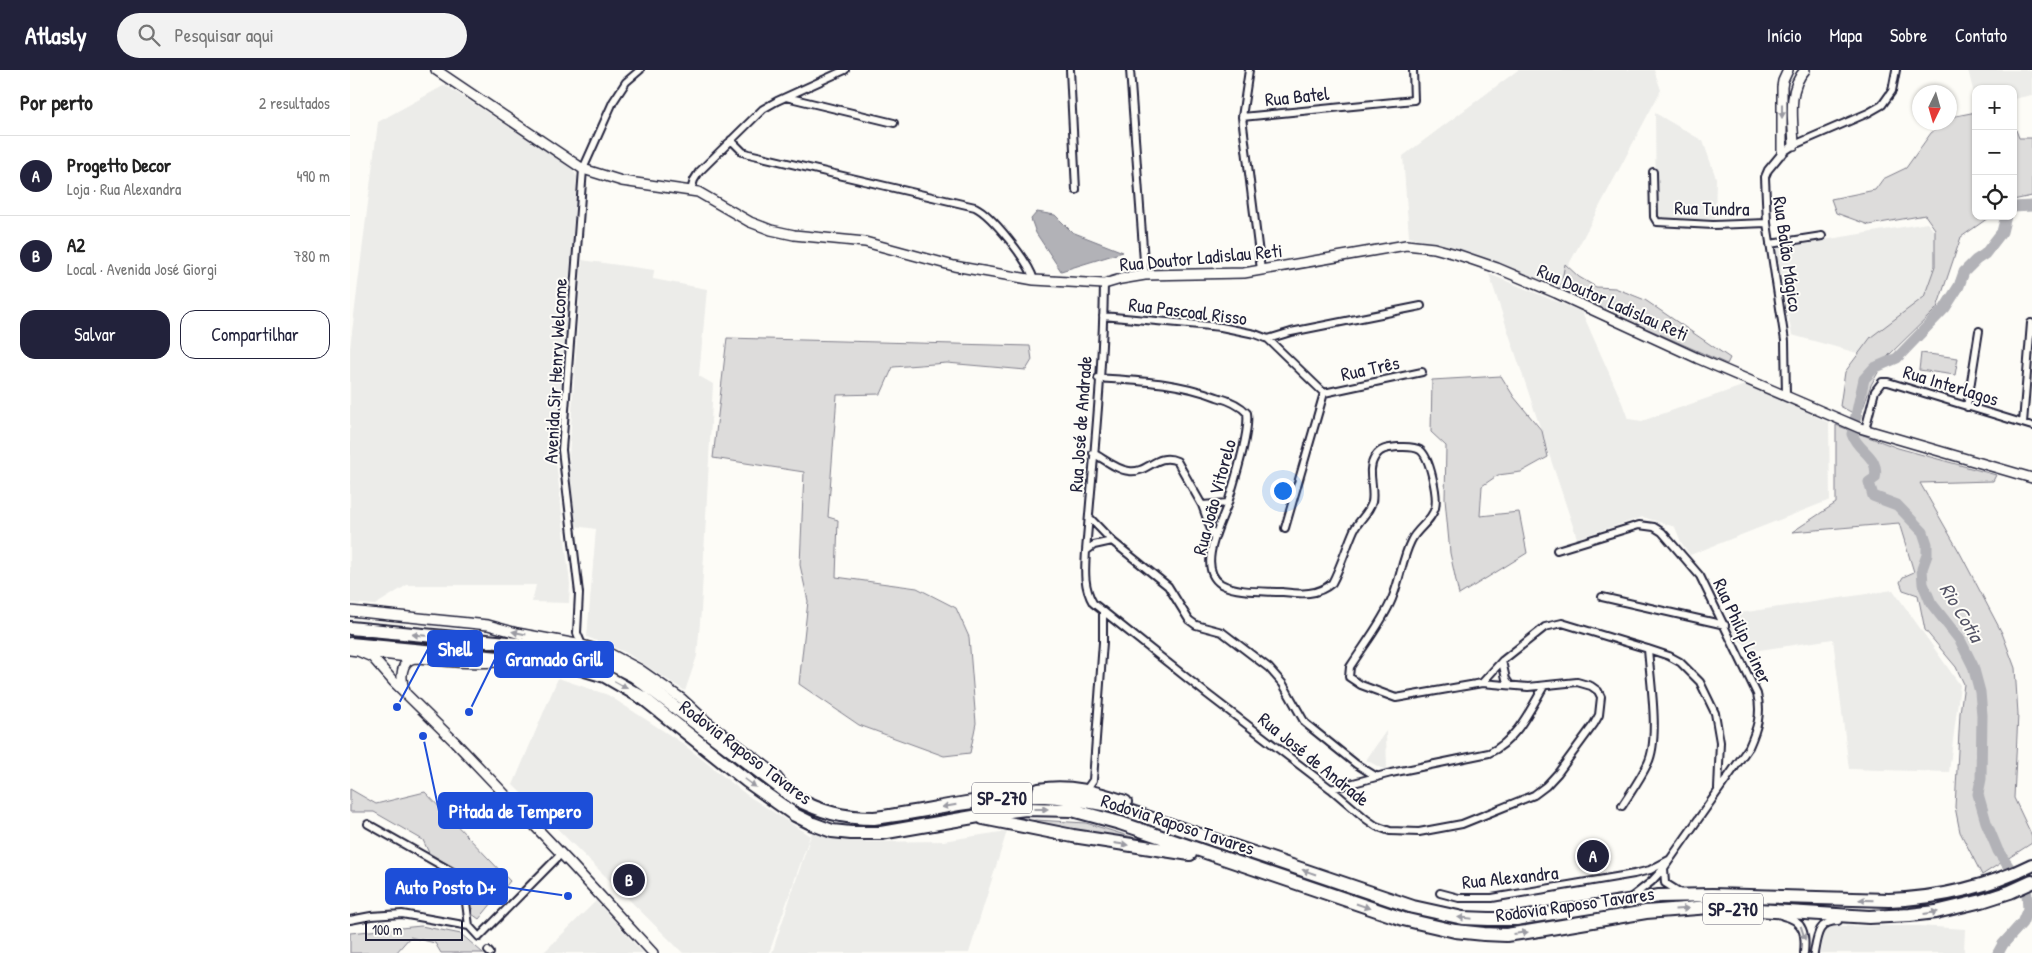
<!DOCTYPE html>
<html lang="pt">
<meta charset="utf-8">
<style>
body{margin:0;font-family:"Patrick Hand",sans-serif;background:#f2f2f2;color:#222}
.controls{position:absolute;right:15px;top:15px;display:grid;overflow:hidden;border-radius:10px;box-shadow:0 1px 4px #0004}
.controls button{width:45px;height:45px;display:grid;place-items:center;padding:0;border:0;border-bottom:1px solid #e0e0e0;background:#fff;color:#222;font:25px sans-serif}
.compass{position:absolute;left:1562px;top:15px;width:45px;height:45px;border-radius:50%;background:#fff;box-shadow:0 1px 4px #0004;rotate:185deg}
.scale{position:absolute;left:15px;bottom:12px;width:98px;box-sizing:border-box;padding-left:5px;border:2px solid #22223b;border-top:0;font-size:14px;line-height:18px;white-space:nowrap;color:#22223b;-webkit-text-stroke:4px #fdfcf7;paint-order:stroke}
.you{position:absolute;left:932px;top:420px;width:18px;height:18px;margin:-12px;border:4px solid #fff;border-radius:50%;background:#1a73e8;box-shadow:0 0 0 8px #1a73e833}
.badge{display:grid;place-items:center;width:32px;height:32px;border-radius:50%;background:#22223b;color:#fff;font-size:16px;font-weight:700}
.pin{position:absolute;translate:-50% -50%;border:2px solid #fff;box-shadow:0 1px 5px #0006}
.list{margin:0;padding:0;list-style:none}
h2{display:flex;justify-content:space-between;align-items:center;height:65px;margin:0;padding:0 20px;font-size:21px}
h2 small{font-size:16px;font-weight:400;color:#767676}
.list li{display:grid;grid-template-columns:32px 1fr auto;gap:15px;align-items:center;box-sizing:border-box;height:80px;padding:0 20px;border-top:1px solid #e0e0e0}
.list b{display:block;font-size:19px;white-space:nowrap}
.list p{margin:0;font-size:16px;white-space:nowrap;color:#767676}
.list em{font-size:16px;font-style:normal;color:#767676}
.actions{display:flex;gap:10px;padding:15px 20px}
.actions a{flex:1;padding:11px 0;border:1px solid #22223b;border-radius:15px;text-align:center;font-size:18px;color:#22223b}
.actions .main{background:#22223b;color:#fff}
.icon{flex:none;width:28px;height:28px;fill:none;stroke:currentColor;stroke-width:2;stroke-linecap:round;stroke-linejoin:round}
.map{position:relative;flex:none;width:1682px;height:883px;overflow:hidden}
header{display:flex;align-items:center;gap:30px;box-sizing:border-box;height:70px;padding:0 25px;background:#22223b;color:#fff}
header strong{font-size:24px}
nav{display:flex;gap:28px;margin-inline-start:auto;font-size:18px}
.search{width:350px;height:45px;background:#f2f2f2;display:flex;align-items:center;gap:12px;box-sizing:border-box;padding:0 18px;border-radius:28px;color:#767676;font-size:19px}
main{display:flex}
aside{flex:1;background:#fff}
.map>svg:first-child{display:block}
</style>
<header>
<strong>Atlasly</strong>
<div class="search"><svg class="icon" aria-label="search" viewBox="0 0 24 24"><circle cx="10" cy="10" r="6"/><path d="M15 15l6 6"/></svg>Pesquisar aqui</div>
<nav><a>Início</a><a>Mapa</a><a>Sobre</a><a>Contato</a></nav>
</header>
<main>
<aside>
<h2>Por perto<small>2 resultados</small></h2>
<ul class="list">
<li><span class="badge">A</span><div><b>Progetto Decor</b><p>Loja · Rua Alexandra</p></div><em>490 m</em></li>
<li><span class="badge">B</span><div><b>A2</b><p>Local · Avenida José Giorgi</p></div><em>780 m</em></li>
</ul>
<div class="actions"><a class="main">Salvar</a><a>Compartilhar</a></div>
</aside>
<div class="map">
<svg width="1682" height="883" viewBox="0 0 1682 883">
<rect width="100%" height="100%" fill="#fdfcf7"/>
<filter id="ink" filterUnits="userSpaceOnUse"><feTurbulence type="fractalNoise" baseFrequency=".02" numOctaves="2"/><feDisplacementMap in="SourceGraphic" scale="10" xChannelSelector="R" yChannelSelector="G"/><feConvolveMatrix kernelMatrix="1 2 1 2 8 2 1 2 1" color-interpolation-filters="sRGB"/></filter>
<g filter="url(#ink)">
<path fill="#ecece9" d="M1168 0H1304L1311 20 1207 217 1119 182 1059 167 1053 86Z
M1618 0H1682V25L1663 29V19H1626V32Z
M95 15 203 86 223 100 227 107 206 391 220 514 219 533 182 532 186 515H57L25 535 0 533V278L28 52Z
M1305 43 1353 71 1366 108 1365 150H1312L1306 146Z
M1577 153 1594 172 1581 228 1522 287 1442 265 1425 178Z
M232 190 304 200 303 209 357 219 349 306 363 314 351 541 347 586 335 621 275 582 237 567 246 459 225 456 219 386Z
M1139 204 1232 242 1271 330 1278 349 1292 351 1398 314 1479 353 1480 430 1340 485 1331 472 1325 457 1293 447 1227 468Z
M1543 520 1610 615 1599 702 1499 699 1483 569 1403 581 1389 570 1378 552 1383 544Z
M208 608 258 625 329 671 397 725 460 766 419 883H333L163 715Z
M1036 661 1037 701 1016 690Z
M657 761 619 883H422L462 762 517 772 593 771Z
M246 831 293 883H193Z
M1498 856H1569L1615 859 1614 881 1613 883H1470L1473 863 1480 857Z"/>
<path fill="#dddcdb" stroke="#807f8b" d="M1626 42V146H1641L1611 167 1587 238 1536 288 1521 315 1510 347 1490 336 1495 302 1521 267 1574 227 1585 196V159L1575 145 1519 155 1486 143 1481 129 1525 120 1533 109 1556 98 1581 63 1594 53 1600 52 1601 47Z
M1663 52 1669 68H1682V126L1663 130Z
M1215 194 1229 207 1246 217 1265 218 1295 230 1380 288 1377 294 1210 220Z
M377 268 680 276 682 290 676 300 597 293 543 297 531 324 487 325 478 447 488 450 486 507 567 518 606 538 619 567 626 653 620 683 594 686 509 655 449 614 458 531 450 495 454 402 363 388Z
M1571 283 1608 288 1605 305 1569 300Z
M1151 306 1164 327 1192 361 1198 387 1171 402 1148 405 1132 416 1130 446 1169 442 1177 483 1109 525 1100 483 1095 429 1096 376 1081 362 1082 310Z
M1486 355 1548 378 1646 405 1643 411 1570 413 1610 483 1652 563 1665 598 1668 644 1664 728 1682 766V773L1632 805 1610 762 1605 737 1610 643 1614 614 1606 597 1575 560 1568 525 1553 520 1550 512 1553 507 1564 502 1549 453 1442 462 1486 433Z
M0 719 26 734 75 722 160 811 129 849 122 844 123 809 79 783 73 770 24 742H0Z
M686 750 736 753 808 775 736 761 677 751Z
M71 856 111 864 133 883H91L85 873 60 867 46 883H0V863Z"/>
<path fill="#b2b2b7" stroke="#787885" d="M687 142 705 145 722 162 773 182 711 201 686 163 681 149Z"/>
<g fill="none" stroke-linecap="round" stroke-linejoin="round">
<path stroke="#b2b2b7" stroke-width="11" d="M1663 137 1682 136
M1648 883 1653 874 1672 853 1678 839 1677 824 1648 781 1636 752 1628 724 1631 709 1632 645 1630 622 1623 596 1610 570 1581 533 1573 514 1572 499 1577 485V474L1573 462 1547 435 1523 426 1519 412 1525 408C1530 386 1508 382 1502 364L1514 309 1524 298 1547 288 1595 238 1609 216 1614 202 1626 190 1635 184 1652 162 1656 146"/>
<g stroke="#22223b" stroke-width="10">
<path id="street" d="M720 0 726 120
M780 0 795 205
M899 0 892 47 911 200
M436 27 544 53
M892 47 1064 30 1063 0
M381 70 393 82 399 84 625 137C642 145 679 192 684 210
M1303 102 1304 147 1307 152 1363 155 1417 153
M341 120 344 110 349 102 413 39 427 31 495 0
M1420 174 1472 166
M753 246 871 257 905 264 918 269 941 262 1071 236
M918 269 974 323
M748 308C790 311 827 312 867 327 878 330 889 334 897 343 900 363 884 412 878 433 871 453 846 498 871 514 888 523 913 521 932 522 951 524 967 526 982 513 991 496 996 478 1004 460 1009 450 1019 443 1022 432 1025 417 1016 400 1025 387 1030 378 1039 378 1048 377 1055 377 1064 376 1070 380 1080 387 1088 426 1085 438 1081 452 1067 458 1061 471 1052 489 1050 510 1042 529 1032 553 1014 575 1000 597L999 607 1011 615 1046 628 1132 613 1178 617 1227 612 1241 616 1248 621 1251 627 1249 645 1244 654 1208 703 1196 716 1184 725 1112 754 1069 762 1040 761 1026 756 1016 749 981 719 857 624 743 533C733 516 735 499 736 481 743 392 753 303 754 214
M974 323 1072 302
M1436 325 1435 271 1417 153 1415 107 1418 100 1432 83 1444 75 1518 43 1532 35 1542 21 1546 0
M1617 337 1629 261
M1673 353 1681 253
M1515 360 1525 321 1532 312H1538L1682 356
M743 383C754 389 767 400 779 401 798 404 806 382 827 391L852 435
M935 458 974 323
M864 468 852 435 878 433
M762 471 818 516 839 550 846 555 872 562 919 598 933 614 955 653 1006 694 1027 707
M1207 480 1289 455 1304 457 1312 462 1350 506 1407 624C1412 643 1407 659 1399 677L1314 798 1301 812 1279 829
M736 481 744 475 762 471 739 447
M1252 527 1375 555
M232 575 227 563 229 523 212 380 233 99 263 32 276 12 290 0
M1152 591 1195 557 1212 553 1298 579 1319 586 1330 592 1350 612 1365 643 1370 672 1368 719
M1132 613 1152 591 1156 609 1160 615
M981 719 1041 703 1139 683C1166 671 1180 640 1194 616
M736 720 743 710 753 572V542
M1272 736C1281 722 1291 708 1298 693 1310 668 1300 608 1298 579
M18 754 110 806 114 817 119 856
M1314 798 1315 813 1331 823
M1090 823 1109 828H1142L1284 804 1300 800 1319 790
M1433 846C1454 850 1456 865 1454 883
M0 850 21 846 52 844 119 856 129 867 211 784
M138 881 140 883
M1464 883C1467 866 1468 851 1488 851"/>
</g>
<g stroke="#22223b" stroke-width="12">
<path id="secondary" d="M86 0 233 99 272 111 348 122 400 152 421 160 444 165 515 172 604 196 684 210 754 214 771 209 795 205 894 203 1056 175 1084 178 1106 184 1147 198 1206 223 1347 288 1510 358 1682 408
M1444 75C1443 51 1437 19 1455 0
M1432 83V17L1433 11 1438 0
M0 541 138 555 167 563 232 575 257 582 289 599 332 629 356 651 422 701 436 718
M0 580 8 581 22 587 44 612 105 672 221 794 303 883
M16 582 65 588
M55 621C50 610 50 590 65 588 74 588 84 590 93 591 111 593 129 593 148 592"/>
</g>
<g stroke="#22223b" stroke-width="16">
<path id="highway" d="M0 558 210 578 230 582 251 589 284 606 444 728C472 742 492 748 524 748 581 741 638 725 695 726 719 727 743 732 767 737L1063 837 1113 848 1139 849H1166L1309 826 1362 825 1539 830C1589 828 1636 818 1682 795
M0 574 215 594 255 606 293 628 397 711 445 745 463 754 482 761 501 763H531L652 742 676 739 722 740 770 753 1053 849 1105 861 1134 864 1156 865 1177 862 1296 842 1360 837 1519 847 1560 845 1586 842 1632 831 1660 822 1682 812
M689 720C719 715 746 722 775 732
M633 748 723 766 840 784"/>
</g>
<use href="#street" stroke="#fdfcf7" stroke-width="6"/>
<use href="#secondary" stroke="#fdfcf7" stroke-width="9"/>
<use href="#highway" stroke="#fdfcf7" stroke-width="12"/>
</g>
<defs><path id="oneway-solid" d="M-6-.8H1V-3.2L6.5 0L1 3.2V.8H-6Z" transform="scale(1.25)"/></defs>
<g fill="#9a9aa2">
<use href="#oneway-solid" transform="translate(1432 41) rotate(90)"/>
<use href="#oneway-solid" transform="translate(169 563) rotate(-168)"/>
<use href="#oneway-solid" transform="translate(69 565) rotate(-175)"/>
<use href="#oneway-solid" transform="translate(271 615) rotate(29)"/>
<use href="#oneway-solid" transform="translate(400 713) rotate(36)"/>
<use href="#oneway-solid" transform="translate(599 736) rotate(170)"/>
<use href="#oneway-solid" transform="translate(691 739)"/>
<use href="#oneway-solid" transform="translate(771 774) rotate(8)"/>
<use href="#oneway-solid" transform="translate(959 802) rotate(-161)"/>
<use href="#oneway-solid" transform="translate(1516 830) rotate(-179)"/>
<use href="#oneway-solid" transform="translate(1013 836) rotate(19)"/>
<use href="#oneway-solid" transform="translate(1332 839) rotate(-4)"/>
<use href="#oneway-solid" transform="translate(1581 843) rotate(-8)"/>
<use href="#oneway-solid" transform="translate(1115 848) rotate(-174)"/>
<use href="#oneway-solid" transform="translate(1171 863) rotate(-7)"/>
<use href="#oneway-solid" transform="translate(1453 863) rotate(72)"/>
</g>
</g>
<g text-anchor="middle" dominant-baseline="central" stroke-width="4" stroke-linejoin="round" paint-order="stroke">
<g fill="#fdfcf7" stroke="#646373" stroke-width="1">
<rect x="622" y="712.5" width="60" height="31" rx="4"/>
<rect x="1353" y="823.5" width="60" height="31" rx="4"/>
</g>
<g font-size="18" font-weight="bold" fill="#22223b">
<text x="652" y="728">SP-270</text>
<text x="1383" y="839">SP-270</text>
</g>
<g font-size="19" fill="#22223b" stroke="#fdfcf7">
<text transform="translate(947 26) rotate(-6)">Rua Batel</text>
<text transform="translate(1362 138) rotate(1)">Rua Tundra</text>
<text transform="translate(1438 184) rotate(82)">Rua Balão Mágico</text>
<text transform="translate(851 187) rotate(-5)">Rua Doutor Ladislau Reti</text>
<text transform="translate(1263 232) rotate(24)">Rua Doutor Ladislau Reti</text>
<text transform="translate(838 241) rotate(7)">Rua Pascoal Risso</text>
<text transform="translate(1020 298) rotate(-12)">Rua Três</text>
<text transform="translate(205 301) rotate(-87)">Avenida Sir Henry Welcome</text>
<text transform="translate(1601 315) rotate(17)">Rua Interlagos</text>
<text transform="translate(730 354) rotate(-86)">Rua José de Andrade</text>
<text transform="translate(864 427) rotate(-75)">Rua João Vitorelo</text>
<text transform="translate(1393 561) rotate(65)">Rua Philip Leiner</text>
<text transform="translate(396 682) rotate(37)">Rodovia Raposo Tavares</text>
<text transform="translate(964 689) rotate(39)">Rua José de Andrade</text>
<text transform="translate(828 754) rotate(18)">Rodovia Raposo Tavares</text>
<text transform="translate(1160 807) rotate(-6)">Rua Alexandra</text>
<text transform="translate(1225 834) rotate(-8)">Rodovia Raposo Tavares</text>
</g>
<g font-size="20" font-style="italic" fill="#545466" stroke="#fdfcf7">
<text transform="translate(1612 542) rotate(59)">Rio Cotia</text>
</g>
</g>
<path fill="none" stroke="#1d4ed8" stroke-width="2" d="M47 637L78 579M119 642L145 589M73 666L89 741M218 826L157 817"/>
<g fill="#1d4ed8" stroke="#fdfcf7" stroke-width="2">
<circle cx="47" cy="637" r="5"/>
<circle cx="119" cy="642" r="5"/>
<circle cx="73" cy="666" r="5"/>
<circle cx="218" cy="826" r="5"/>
</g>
<g fill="#1d4ed8" stroke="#1d4ed8" stroke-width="2">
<rect x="78" y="561" width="54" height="35" rx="5"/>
<rect x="145" y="572" width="118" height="35" rx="5"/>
<rect x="89" y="723" width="153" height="35" rx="5"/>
<rect x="36" y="799" width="121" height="35" rx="5"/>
</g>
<g font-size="20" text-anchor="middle" font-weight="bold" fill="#fff">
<text x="105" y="586">Shell</text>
<text x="204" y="596">Gramado Grill</text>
<text x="165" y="748">Pitada de Tempero</text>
<text x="96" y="824">Auto Posto D+</text>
</g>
</svg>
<div class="controls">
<button>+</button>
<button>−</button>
<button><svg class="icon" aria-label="locate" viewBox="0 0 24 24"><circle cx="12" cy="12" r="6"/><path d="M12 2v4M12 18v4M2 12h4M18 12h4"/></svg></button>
</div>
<svg class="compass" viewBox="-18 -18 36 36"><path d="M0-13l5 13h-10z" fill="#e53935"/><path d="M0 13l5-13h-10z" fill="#767676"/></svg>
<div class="scale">100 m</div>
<div class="you"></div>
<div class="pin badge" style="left:1243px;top:786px">A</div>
<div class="pin badge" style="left:279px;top:810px">B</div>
</div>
</main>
